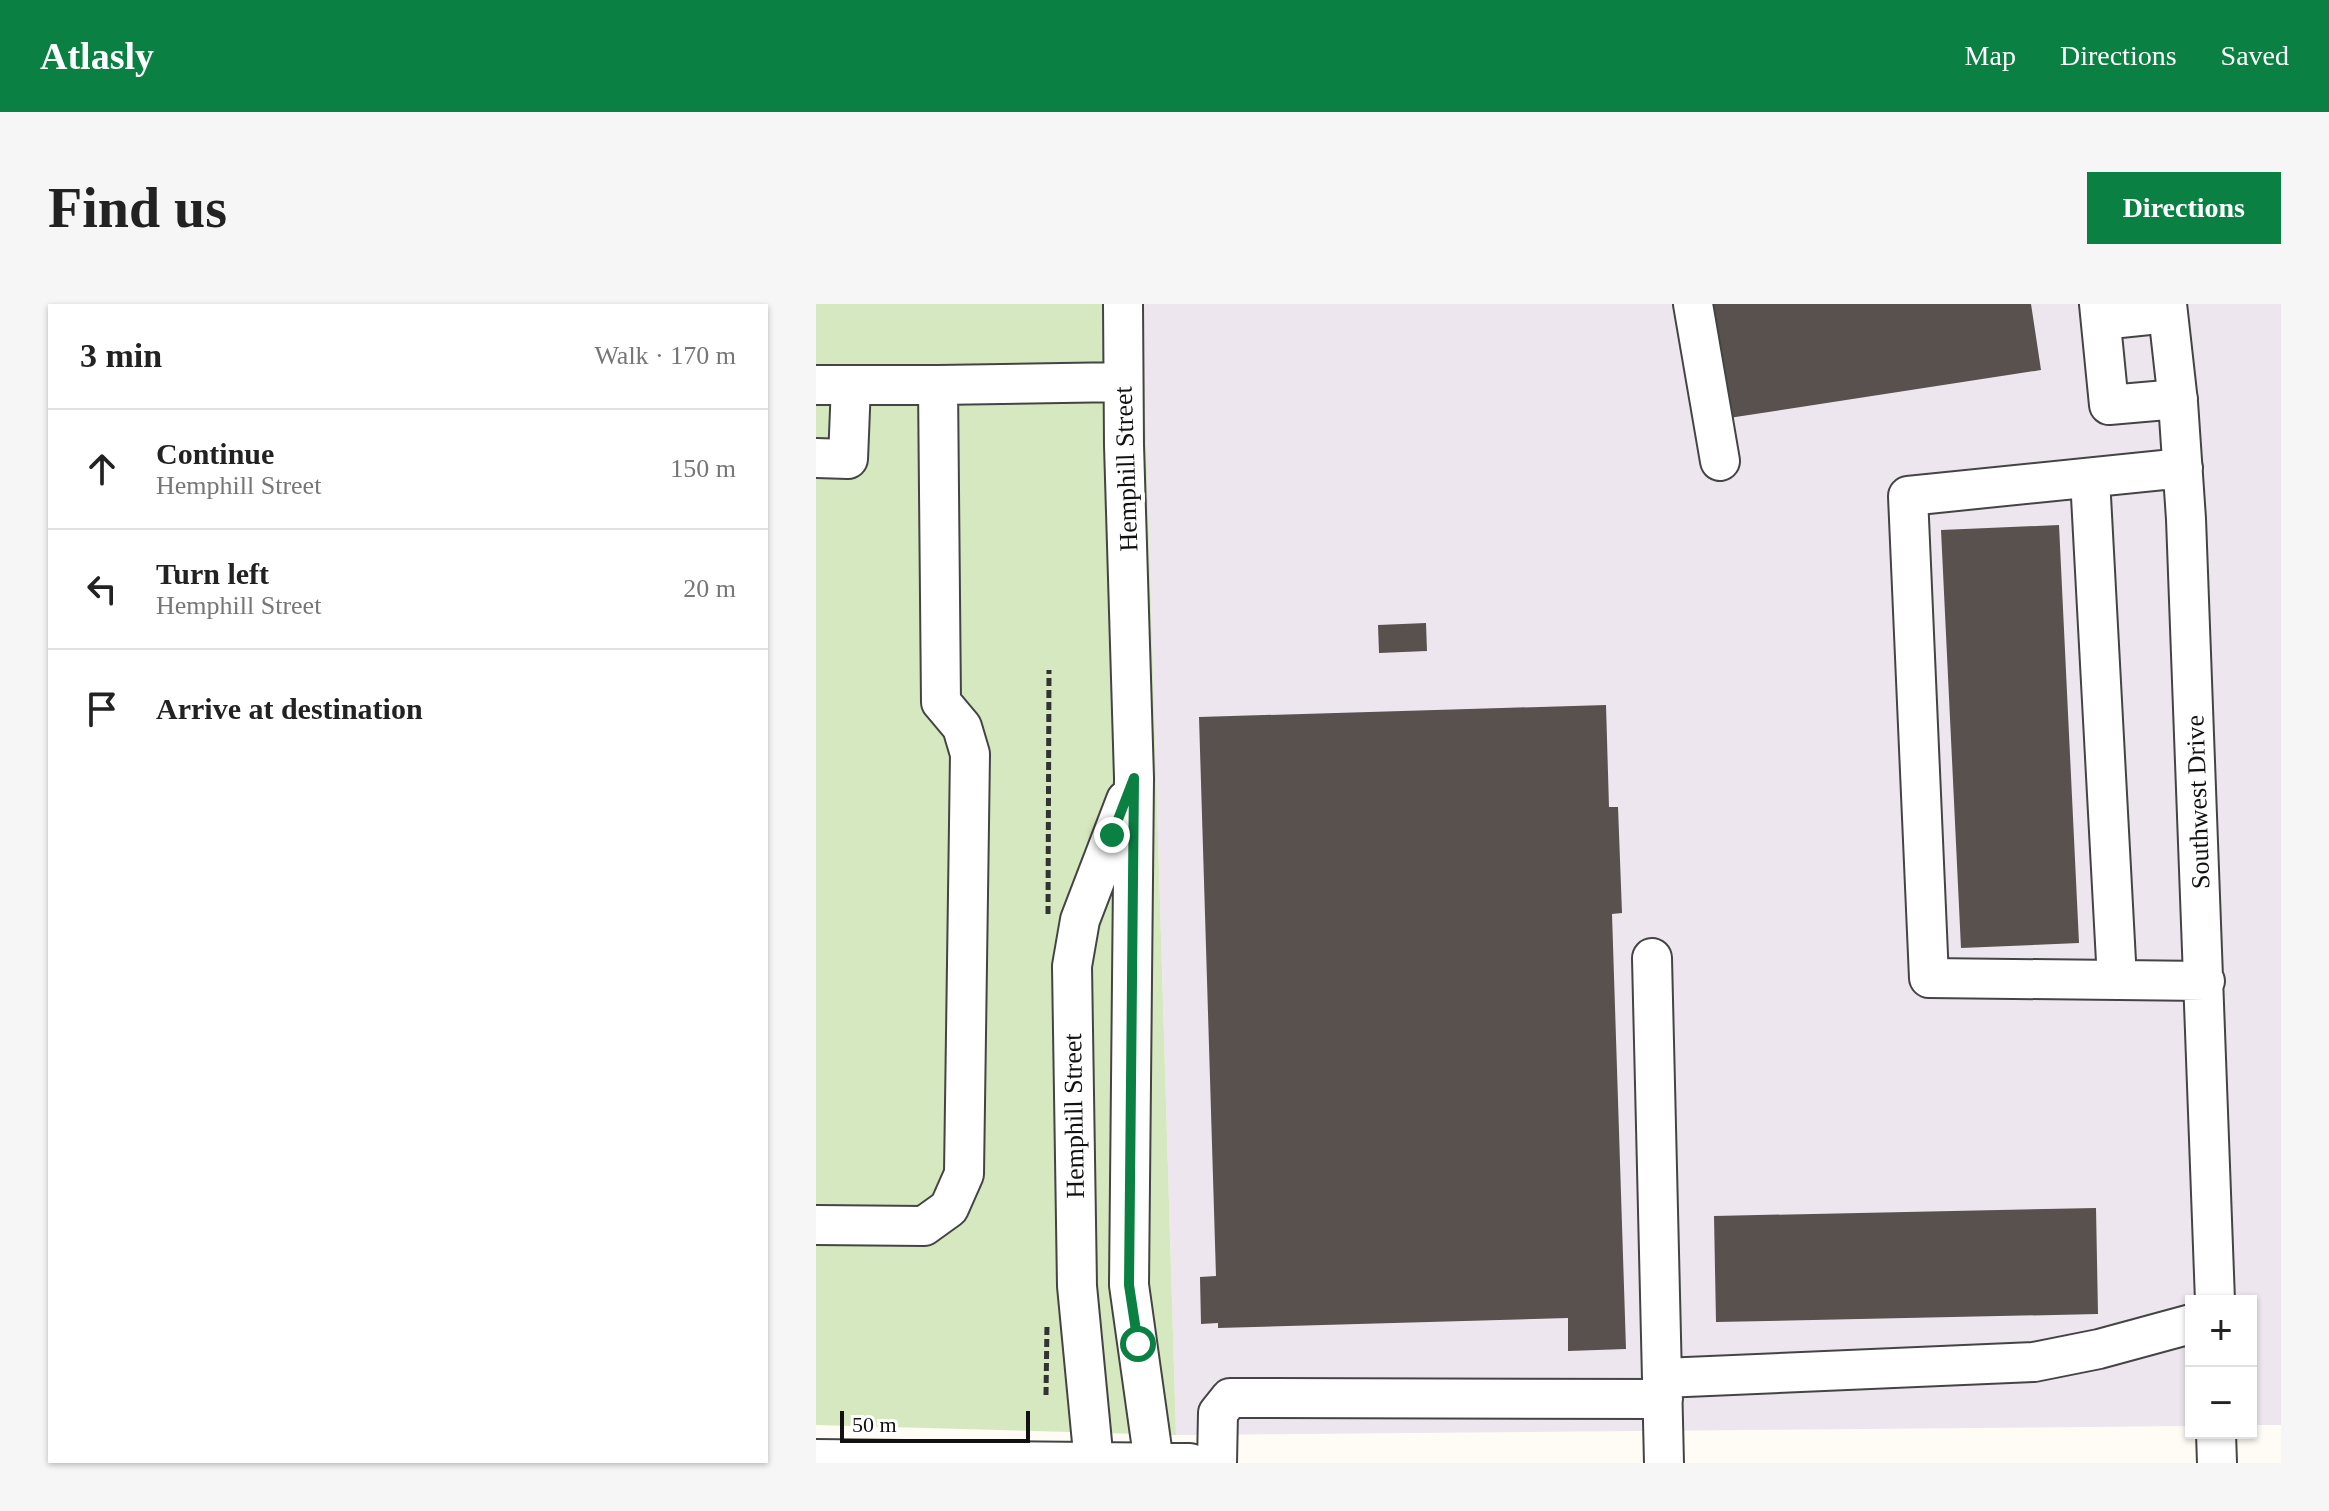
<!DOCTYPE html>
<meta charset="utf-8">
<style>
body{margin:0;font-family:"Times New Roman",serif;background:#f6f6f6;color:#222}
.controls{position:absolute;right:24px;bottom:24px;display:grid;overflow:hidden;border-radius:0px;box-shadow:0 2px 6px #0004}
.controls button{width:72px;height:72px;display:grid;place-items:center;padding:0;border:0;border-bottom:2px solid #e0e0e0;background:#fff;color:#222;font:40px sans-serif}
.scale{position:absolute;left:24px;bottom:20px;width:190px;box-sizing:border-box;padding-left:8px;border:4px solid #111;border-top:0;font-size:22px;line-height:28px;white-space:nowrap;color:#111;-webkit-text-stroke:6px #fff;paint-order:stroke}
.stop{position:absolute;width:24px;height:24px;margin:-18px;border:6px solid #0b8043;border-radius:50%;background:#fff}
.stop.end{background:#0b8043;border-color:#fff;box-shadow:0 2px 8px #0008}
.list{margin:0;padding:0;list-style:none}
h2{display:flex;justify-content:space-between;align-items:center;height:104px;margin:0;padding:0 32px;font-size:34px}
h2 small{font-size:26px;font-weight:400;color:#767676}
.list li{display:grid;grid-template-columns:52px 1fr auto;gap:24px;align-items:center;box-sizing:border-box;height:120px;padding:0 32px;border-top:2px solid #e0e0e0}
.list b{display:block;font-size:30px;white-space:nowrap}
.list p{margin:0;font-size:26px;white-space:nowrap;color:#767676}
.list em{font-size:26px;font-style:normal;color:#767676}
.icon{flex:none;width:44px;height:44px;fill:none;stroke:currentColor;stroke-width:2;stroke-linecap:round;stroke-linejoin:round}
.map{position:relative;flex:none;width:1465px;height:1159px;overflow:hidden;border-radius:0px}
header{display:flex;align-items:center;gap:48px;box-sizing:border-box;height:112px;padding:0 40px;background:#0b8043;color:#fff}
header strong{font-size:38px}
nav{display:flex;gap:44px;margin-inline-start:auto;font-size:28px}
.intro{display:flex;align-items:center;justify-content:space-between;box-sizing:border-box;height:192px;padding:0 48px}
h1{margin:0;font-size:56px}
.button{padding:20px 36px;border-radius:0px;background:#0b8043;color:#fff;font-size:28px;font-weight:700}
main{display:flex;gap:48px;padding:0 48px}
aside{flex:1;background:#fff;border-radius:0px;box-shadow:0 2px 6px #0004}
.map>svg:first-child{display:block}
</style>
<header>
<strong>Atlasly</strong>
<nav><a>Map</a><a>Directions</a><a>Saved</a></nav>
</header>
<div class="intro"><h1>Find us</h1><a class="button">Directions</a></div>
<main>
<aside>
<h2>3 min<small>Walk · 170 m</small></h2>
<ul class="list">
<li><svg class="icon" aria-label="ahead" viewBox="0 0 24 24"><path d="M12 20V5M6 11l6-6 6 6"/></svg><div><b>Continue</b><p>Hemphill Street</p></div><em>150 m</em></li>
<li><svg class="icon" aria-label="left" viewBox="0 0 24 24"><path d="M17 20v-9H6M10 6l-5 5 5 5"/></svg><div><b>Turn left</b><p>Hemphill Street</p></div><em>20 m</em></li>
<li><svg class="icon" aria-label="arrive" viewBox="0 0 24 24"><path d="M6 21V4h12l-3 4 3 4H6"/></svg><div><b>Arrive at destination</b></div></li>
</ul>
</aside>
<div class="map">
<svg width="1465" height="1159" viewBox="0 0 1465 1159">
<rect width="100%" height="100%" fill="#fefcf5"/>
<path fill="#ede6ee" d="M326 0H1465V1121H1435V997H1375V1122L360 1131Z"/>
<path fill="#d6e8bf" d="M0 0H326L360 1131 0 1121Z"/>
<path fill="#59514d" d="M895 0H1215L1225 66 913 114Z
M1243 221 1263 639 1145 644 1125 226Z
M610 319 611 347 563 349 562 321Z
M790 401 793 503H802L806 609 796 610 810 1045 752 1047V1014L402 1024V1019L385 1020 384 973 400 972 383 413Z
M1280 904 1282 1010 900 1018 898 912Z"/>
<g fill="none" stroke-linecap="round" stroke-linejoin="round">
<g stroke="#444" stroke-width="42">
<path id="minor" d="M307 0 308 141 318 474 313 981 338 1159
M877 0 904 157
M1283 0 1293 101 1362 95
M1351 0 1362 98 1370 215 1399 997
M1285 16 1352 9
M0 81H122L125 398 146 423 154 450 148 870 133 904 108 922 0 921
M122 81 307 78
M0 154 32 155 35 81
M1367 164 1092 192 1113 674 1389 677
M1274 174 1301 676
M836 654 848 1159
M847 1074 1218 1058 1283 1045 1375 1020
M1400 1129 1401 1159
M0 1155 374 1159
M278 1159 261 982 256 662 264 616 310 496
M401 1159 402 1109 414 1094 847 1095"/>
</g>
<path stroke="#333" stroke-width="5" stroke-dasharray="8 4" stroke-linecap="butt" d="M232 610 233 366
M230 1091 231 1020"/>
<use href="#minor" stroke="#fff" stroke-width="38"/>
</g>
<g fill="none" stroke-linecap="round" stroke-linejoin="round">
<path stroke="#0b8043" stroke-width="10" d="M296 531 318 474 313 981 322 1040"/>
</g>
<g text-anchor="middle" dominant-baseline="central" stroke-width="8" stroke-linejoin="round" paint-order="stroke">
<g font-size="26" fill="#111" stroke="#fff">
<text transform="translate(310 165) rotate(-92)">Hemphill Street</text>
<text transform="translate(1382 498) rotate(-92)">Southwest Drive</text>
<text transform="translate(258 812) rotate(-91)">Hemphill Street</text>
</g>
</g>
</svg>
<div class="controls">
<button>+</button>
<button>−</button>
</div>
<div class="scale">50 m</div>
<div class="stop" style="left:322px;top:1040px"></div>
<div class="stop end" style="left:296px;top:531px"></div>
</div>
</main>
